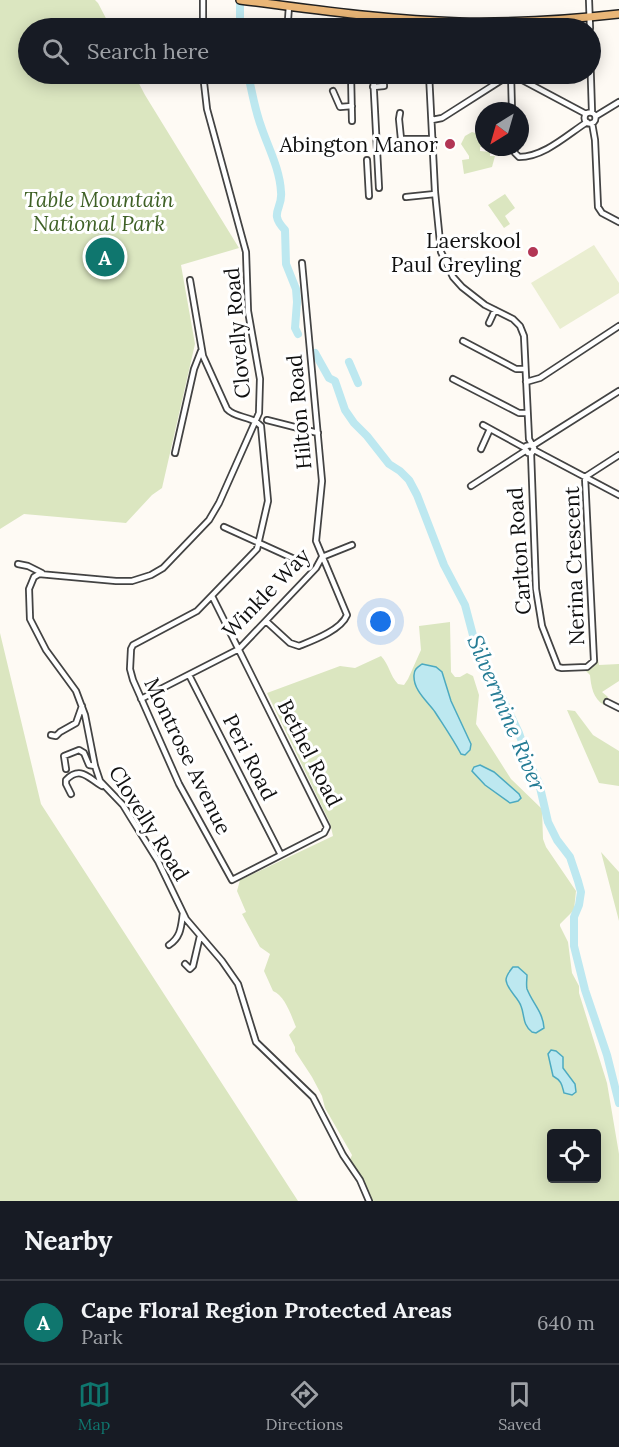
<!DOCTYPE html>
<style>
body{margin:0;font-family:Lora,serif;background:#20242c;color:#f1f3f6}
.controls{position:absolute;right:18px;bottom:18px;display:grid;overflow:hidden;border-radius:6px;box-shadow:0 3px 15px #0003}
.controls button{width:54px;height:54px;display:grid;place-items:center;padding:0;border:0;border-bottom:2px solid #363941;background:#171b24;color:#f1f3f6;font:30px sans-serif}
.compass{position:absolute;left:475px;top:102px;width:54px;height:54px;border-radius:50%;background:#171b24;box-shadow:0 3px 15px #0003;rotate:217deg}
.you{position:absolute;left:381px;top:622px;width:21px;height:21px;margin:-15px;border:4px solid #fff;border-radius:50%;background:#1a73e8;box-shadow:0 0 0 9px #1a73e833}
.badge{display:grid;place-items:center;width:39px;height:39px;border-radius:50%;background:#0f766e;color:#fff;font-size:20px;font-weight:700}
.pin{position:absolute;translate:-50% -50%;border:3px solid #fff;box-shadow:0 2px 6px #0006}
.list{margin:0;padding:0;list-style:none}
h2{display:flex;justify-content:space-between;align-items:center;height:78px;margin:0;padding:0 24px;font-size:26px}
h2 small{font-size:20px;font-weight:400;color:#9ea1a6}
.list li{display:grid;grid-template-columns:39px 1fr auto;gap:18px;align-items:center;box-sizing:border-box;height:84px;padding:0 24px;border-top:2px solid #363941}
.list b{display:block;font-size:22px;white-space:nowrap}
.list p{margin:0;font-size:20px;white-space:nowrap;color:#9ea1a6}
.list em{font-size:20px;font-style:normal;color:#9ea1a6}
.icon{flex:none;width:33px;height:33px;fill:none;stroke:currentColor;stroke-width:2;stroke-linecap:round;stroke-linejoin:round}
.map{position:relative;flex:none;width:619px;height:1201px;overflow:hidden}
.search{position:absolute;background:#171b24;box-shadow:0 3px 15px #0003;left:18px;right:18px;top:18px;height:66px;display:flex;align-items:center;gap:15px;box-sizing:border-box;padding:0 21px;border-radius:33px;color:#9ea1a6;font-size:22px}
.sheet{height:162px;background:#171b24}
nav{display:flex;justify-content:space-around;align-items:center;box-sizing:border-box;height:84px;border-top:2px solid #363941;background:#171b24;font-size:16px;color:#9ea1a6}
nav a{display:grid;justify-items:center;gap:3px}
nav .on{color:#0f766e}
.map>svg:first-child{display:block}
</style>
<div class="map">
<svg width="619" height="1201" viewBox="0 0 619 1201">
<rect width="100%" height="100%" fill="#fefaf4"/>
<path fill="#dbe6c0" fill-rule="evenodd" d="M0 0H95L98 3 111 28H28V74H134L145 95 239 248 181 265 195 344 162 488 152 495 126 523 24 514 0 529Z
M472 132 478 134 476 139 484 143V146L480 147V151L490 152V156H495L492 167 464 174 462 160 469 159V156L461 144 465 136Z
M505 194 515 208 505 216 510 224 504 228 488 205Z
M450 622 451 672 455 677H460L467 673 473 676 479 695 476 724 511 779 542 809 543 839 546 847 576 891 574 910 560 924V926L568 942 572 973 579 986V993L607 1083 619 1154V1201H371L349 1162 352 1155 325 1108 322 1096 312 1077 295 1051V1047L289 1035 296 1027C291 1015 285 996 273 991L264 971 270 954 260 947 242 914 246 912 237 891 240 880 333 836 330 823 267 693 340 666 355 668 381 656C389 664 390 676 398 684L404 685 408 679 421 650 419 626ZM552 1134H596V1178H552Z
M0 633 41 804 298 1201H0Z
M598 659 599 665 619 664V681L602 692 608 697 604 705C593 699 591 686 590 675L586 671 593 667Z
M567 710 575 711 593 735 619 751V786L599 783Z
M601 852 619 872V921Z"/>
<path fill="#eaeed1" d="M594 245 619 283V293L560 329 531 283Z"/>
<path fill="#bde8f0" stroke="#4caac0" stroke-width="1.5" d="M422 664 436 667 442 672 451 701 471 744 470 750 465 755 461 754C453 739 444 726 435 712 427 701 413 690 414 675 414 669 418 667 422 664Z
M480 765 494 772 519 794 521 798 518 801 510 803 485 785 472 771 474 767Z
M513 967H518L527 975C527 979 526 985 527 989 533 1004 543 1012 544 1028L536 1033 532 1032C522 1024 525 1016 521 1006 518 997 507 990 506 980 506 975 510 971 513 967Z
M551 1050 556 1051 563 1057V1068L575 1084 576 1092 572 1095 564 1093C562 1085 562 1081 553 1076L548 1054Z"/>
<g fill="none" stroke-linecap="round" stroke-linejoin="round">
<path stroke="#bde8f0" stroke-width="8" d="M240 0V28
M248 74C252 92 255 111 262 129 269 149 280 170 281 192 283 210 268 212 285 230L286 264 296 289 297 302 295 328 298 334
M315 353 329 378 335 381 345 410 354 423 367 436 389 464 400 471 409 480 417 495 444 565 465 605 474 639 519 733 529 763 539 783 548 822 557 840 570 857 578 881 581 892 579 905 574 917V946L585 990 607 1055 619 1103
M349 362 358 383"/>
<g stroke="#434343" stroke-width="8">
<path id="minor" d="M589 0 590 28
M289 6 288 20 297 28
M369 15 370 28
M380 25V28
M203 28V0
M590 50 592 112
M203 74 207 109 246 252 248 311 260 379 259 413 219 503 209 520 163 568 151 575 132 581H116L39 574 34 577 29 589 30 619 46 650 76 691 85 715 95 766 100 781 123 805 131 818 158 861 186 919 222 961 238 984 256 1042 313 1097 343 1155 360 1180 369 1201
M351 74 352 121
M373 74 379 188
M429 74 435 192 441 252 453 277 462 287 485 305 513 319 520 326 524 336 529 439 534 448 532 453H528L525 448 526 446 531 445
M511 74 586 114
M511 74 512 111
M373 87 384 86 383 74
M333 91 340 107 352 106
M584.5 118a5.5 5.5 0 1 1 11 0a5.5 5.5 0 1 1-11 0Z
M400 113 399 119 401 139H433
M596 116 619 102
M432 120 442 118 511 74
M592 123 595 140 598 207 602 213 619 222
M514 147 515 153 519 157C544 157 567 135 587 122
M367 160 369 196
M406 197 435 194
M190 280 203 356 227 409C236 419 251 415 261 426L268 501 257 549 197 611 133 645 131 649 130 669 133 680 179 784 232 880 324 833 327 827 212 596
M489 323 495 310
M463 341 516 369H525
M453 379 519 413H527
M526 382 540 378 619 326
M267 420 318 433
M483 425 525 448
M532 446 619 391
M481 449 490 429
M534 450 619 495
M175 453 194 369 201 351
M531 453 536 589 542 626 558 667 562 668 587 667 594 661 585 477 619 455
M471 486 525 451
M224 527 301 562
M18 564 28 566 42 573
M266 621 290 643 299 646C314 640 341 630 347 615L316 541 322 481 302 263
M189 675 281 855
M141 699 239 649 316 568 322 557 352 545
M607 702 619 708
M51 735 56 736 60 732 76 723 82 706
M66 769 64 756 79 750 84 753 89 765 95 766
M71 794 66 784V780C81 765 89 779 102 786
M169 945C181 937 181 927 183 913
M185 964 190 969 193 966 200 936"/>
</g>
<g stroke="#212121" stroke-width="10">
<path id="primary" d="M240 0C312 9 386 20 459 22 512 23 566 20 619 14"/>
</g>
<use href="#minor" stroke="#fff" stroke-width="4.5"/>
<use href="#primary" stroke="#eab677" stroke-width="7"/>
</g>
<g fill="#b23655" stroke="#fff" stroke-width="2">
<circle cx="450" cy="144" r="6"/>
<circle cx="533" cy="252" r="6"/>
</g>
<g text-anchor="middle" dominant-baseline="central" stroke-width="6" stroke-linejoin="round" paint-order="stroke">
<g font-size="21" fill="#101010" stroke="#fff" text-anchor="end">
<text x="438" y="144">Abington Manor</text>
<text x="521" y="240">Laerskool<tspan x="521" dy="24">Paul Greyling</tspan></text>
</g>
<g font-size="21" font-style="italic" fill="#3f6126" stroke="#fff">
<text x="99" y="199">Table Mountain<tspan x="99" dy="24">National Park</tspan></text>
</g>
<g font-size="21" fill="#101010" stroke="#fff">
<text transform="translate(237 333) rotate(-95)">Clovelly Road</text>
<text transform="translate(299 412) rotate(-95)">Hilton Road</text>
<text transform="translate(519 551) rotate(-94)">Carlton Road</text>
<text transform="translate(574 566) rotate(-92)">Nerina Crescent</text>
<text transform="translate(266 593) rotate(-46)">Winkle Way</text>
<text transform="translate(310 753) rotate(63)">Bethel Road</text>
<text transform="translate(188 756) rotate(64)">Montrose Avenue</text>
<text transform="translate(250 757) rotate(63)">Peri Road</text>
<text transform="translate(149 823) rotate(58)">Clovelly Road</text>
</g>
<g font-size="22" font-style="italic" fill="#257c95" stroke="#fff">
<text transform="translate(507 713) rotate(67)">Silvermine River</text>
</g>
</g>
</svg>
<div class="controls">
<button><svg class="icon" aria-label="locate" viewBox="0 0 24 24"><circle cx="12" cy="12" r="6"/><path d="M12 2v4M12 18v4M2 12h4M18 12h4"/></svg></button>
</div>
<svg class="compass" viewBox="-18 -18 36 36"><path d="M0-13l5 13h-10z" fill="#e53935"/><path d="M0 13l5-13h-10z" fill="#9ea1a6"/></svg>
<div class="you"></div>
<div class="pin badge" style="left:105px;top:257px">A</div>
<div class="search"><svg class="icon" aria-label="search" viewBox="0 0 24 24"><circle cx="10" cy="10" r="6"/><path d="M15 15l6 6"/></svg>Search here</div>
</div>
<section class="sheet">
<h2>Nearby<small></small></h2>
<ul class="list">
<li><span class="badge">A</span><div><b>Cape Floral Region Protected Areas</b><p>Park</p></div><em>640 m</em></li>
</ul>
</section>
<nav>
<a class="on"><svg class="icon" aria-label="map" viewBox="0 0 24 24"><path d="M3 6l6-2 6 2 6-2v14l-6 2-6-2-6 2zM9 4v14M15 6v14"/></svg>Map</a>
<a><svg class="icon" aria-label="directions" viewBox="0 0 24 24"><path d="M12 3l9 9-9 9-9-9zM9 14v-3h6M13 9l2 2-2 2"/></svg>Directions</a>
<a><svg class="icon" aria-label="saved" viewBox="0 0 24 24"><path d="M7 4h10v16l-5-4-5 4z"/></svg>Saved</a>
</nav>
